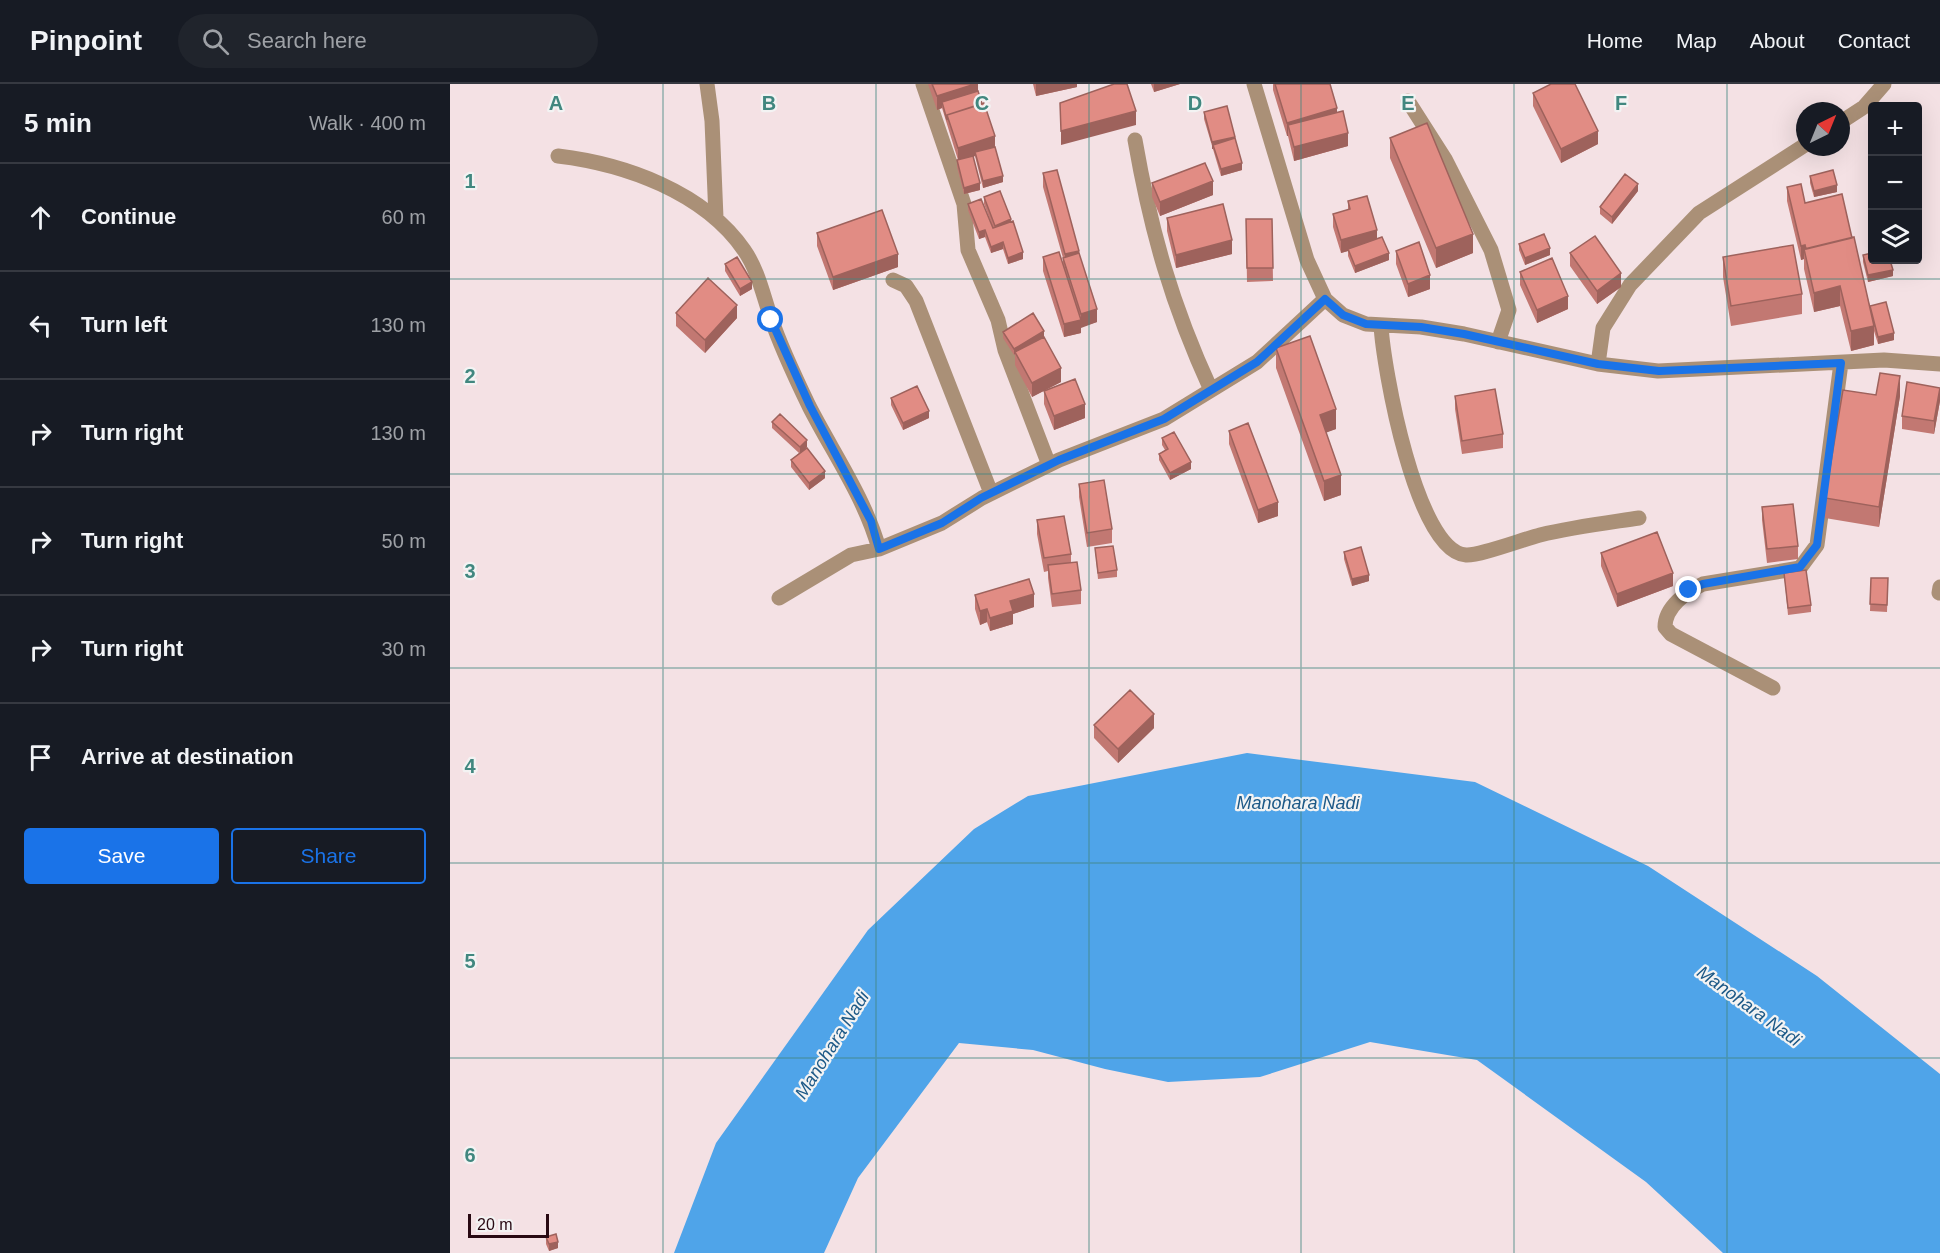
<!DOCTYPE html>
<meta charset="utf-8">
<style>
body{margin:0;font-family:Arial,sans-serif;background:#20242c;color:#f1f3f6}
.controls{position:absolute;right:18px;top:18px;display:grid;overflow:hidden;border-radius:6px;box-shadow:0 6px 24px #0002}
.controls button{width:54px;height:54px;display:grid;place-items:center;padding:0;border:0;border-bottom:2px solid #363941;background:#171b24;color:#f1f3f6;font:30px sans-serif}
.compass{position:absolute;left:1346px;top:18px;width:54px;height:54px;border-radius:50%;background:#171b24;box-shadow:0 6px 24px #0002;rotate:43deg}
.scale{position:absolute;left:18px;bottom:15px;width:81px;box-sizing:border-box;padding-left:6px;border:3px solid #280912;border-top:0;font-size:16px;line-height:21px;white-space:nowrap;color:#280912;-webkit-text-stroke:4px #f3f3f3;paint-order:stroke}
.stop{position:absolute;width:18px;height:18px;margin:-14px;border:4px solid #1a73e8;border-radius:50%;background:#fff}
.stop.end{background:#1a73e8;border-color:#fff;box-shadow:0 2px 6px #0008}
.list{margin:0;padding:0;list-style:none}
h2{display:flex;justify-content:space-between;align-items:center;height:78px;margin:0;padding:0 24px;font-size:26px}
h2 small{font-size:20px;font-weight:400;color:#9ea1a6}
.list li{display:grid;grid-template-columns:39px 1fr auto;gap:18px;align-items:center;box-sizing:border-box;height:108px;padding:0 24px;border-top:2px solid #363941}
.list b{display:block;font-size:22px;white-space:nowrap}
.list em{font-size:20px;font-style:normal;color:#9ea1a6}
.actions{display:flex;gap:12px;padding:18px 24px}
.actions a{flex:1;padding:14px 0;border:2px solid #1a73e8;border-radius:6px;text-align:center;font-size:21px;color:#1a73e8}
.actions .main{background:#1a73e8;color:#fff}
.icon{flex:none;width:33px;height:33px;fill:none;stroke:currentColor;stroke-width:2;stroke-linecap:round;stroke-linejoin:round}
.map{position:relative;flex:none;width:1490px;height:1169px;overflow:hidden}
header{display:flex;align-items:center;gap:36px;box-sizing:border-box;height:84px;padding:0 30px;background:#171b24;border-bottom:2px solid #363941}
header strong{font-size:28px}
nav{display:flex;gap:33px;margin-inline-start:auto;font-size:21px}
.search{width:420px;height:54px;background:#20242c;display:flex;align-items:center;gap:15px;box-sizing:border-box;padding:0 21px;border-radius:33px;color:#9ea1a6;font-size:22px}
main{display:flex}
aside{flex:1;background:#171b24}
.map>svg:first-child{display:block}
</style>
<header>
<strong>Pinpoint</strong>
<div class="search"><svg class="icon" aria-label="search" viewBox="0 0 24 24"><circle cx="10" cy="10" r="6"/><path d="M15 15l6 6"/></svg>Search here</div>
<nav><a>Home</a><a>Map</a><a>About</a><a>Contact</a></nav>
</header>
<main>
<aside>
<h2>5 min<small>Walk · 400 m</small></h2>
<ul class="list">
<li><svg class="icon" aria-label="ahead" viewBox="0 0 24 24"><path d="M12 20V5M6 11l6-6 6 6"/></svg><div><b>Continue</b></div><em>60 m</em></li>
<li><svg class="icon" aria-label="left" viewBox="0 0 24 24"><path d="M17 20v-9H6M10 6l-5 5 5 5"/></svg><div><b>Turn left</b></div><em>130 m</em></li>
<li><svg class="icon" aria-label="right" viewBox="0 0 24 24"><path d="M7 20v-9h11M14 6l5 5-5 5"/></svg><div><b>Turn right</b></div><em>130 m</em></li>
<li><svg class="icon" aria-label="right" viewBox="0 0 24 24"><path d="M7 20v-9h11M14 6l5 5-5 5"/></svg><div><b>Turn right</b></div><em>50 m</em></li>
<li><svg class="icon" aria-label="right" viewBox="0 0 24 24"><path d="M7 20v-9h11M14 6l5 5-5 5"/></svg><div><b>Turn right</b></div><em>30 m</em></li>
<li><svg class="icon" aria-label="arrive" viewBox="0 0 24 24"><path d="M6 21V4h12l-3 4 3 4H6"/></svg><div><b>Arrive at destination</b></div></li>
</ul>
<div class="actions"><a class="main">Save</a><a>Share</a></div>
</aside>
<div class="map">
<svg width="1490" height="1169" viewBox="0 0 1490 1169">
<rect width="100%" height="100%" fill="#f4e1e4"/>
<path fill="#4fa4e9" d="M797 669 1025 698 1198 782 1367 892 1490 990V1169H1273L1196 1098 1027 976 920 958 810 993 718 998 655 985 583 966 509 959 408 1094 374 1169H224L266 1059 418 846 524 745 578 712Z"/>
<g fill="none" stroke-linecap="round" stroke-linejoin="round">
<path stroke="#aa9077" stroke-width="15" d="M257 0 262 37 266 134
M473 0 514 120 518 166 548 236 555 266 599 381
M804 0 857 176 875 215 893 231 916 240 971 243 1014 250 1148 280 1208 287 1434 276 1490 280
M958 17 995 75 1041 166 1059 226 1048 258
M1391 38 1414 23 1434 0
M685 56C701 148 722 221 761 306
M108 72C175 80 254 108 294 166 308 186 313 211 321 234 331 264 345 293 359 322 383 369 415 414 429 465
M443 196 456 202 466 217 541 409
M931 241C933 282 966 468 1016 471 1029 472 1074 455 1090 451 1123 443 1156 439 1189 434
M1148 280 1153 244 1180 201 1249 129 1355 61
M1489 509 1490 503
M329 514 401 471 429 465 492 439 532 414 609 376 714 335 807 278 875 215
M1323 604 1221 550 1215 543C1215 523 1236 508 1253 500L1350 484 1367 461 1391 279"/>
</g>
<path fill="#c27872" d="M478 0H528V7L545 63 553 98 533 104 525 72 523 73 530 106 514 110 507 83V76H508L492 24 487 26Z
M583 0H627V3L586 12Z
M701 0H730L704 8Z
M823 0H880L887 29 898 62 844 77 838 52H837L823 6Z
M1083 9 1148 60 1111 79 1083 22Z
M754 28 785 54 792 86 771 92 754 35Z
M940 54 1023 169 986 184 940 74Z
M593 89 629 169 647 238 631 243V249L614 253 593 187V173L613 178V174L593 103Z
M1360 92 1387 108 1364 113 1360 99Z
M702 99 763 111 710 132 702 113Z
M1337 103 1355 119 1402 154 1420 222 1444 256 1428 260 1424 247V261L1401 267 1390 222 1364 228 1354 185V175L1351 176 1337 117Z
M1188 107 1162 140 1150 130V123Z
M534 113 561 138 573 175 558 180 553 165 541 169 535 153 529 155 518 126V120L543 144 534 120Z
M898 117 927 155 939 176 905 189 898 172V167L891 169 883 143V130L898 126Z
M717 134 782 170 726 184 717 147Z
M796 135H822L823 197 797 198Z
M367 149 448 183 383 206 367 162Z
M1069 160 1100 171 1075 181 1069 166Z
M946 167 980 205 958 213 946 180Z
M1120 169 1171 203 1147 220 1120 182Z
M1413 171 1443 192 1418 198 1413 178Z
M1273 173 1352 210V230L1281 242 1273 193Z
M275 180 302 205 290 212 275 187Z
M1070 188 1118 225 1087 239 1070 201Z
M226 229 287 234 255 269 226 242Z
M553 248 594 253 611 298 582 313 565 281V270L564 271 553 254Z
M826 264 886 345 876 348 891 411 874 417 826 284Z
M594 307 635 334 604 346 594 320Z
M1426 311 1450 312 1429 443 1375 434V414Z
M1005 312 1053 350V364L1012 370 1005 325Z
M441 314 479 334 453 346 441 321Z
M1490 317 1484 350 1452 345V332Z
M322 338 357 363 356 365 375 394 359 406 341 383V376L349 369 322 344Z
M779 347 828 432 808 439 779 360Z
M712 354 741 385 720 396 709 376V370L715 366 712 361Z
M629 400 662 445V459L637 463 629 413Z
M1312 423 1348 462V475L1317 479 1312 436Z
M587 436 621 470V478L631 506V520L602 523 598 494V487L594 488 587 450Z
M645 464 667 486V493L648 495Z
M894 468 919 497 902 502 894 475Z
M1151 469 1223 502 1167 523 1151 482Z
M1334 489 1361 521V528L1338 531Z
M1421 494H1438L1437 528 1420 527Z
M525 511 584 523 563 530V540L540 547 537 538 530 541 525 525Z
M644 641 704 644 668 679 644 654Z
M96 1153 108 1164 99 1167 96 1160Z"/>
<path fill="#9e625c" d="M525 0H528V12L492 18V24L487 26V12Z
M586 0H627V3L586 12Z
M704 0H730L704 8Z
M887 24V37L838 41V52H837V39Z
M686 27V41L611 61V47Z
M1148 47V60L1111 79V65Z
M898 49V62L844 77V63Z
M545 52V66L525 68V72L508 78V64Z
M785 53V59L763 61V65H762V58Z
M792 79V86L771 92V85Z
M553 92V98L533 104V97Z
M763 97V111L710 132V118Z
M530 99V106L514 110V104Z
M1188 100V107L1162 140V133Z
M1387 101V108L1364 113V107Z
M561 135V142L545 149V142Z
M535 146V153L529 155V148Z
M927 146V159L898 165V167L891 169V156Z
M1023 150V169L986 184V164Z
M782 156V170L726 184V171Z
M553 158V165L541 169V163Z
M1355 161V170L1354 165V175L1351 176V162Z
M1100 164V171L1075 181V174Z
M629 167V180L615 184V170Z
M573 168V175L558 180V174Z
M939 169V176L905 189V182Z
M448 170V183L383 206V193Z
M1443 186V192L1418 198V191Z
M1171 189V203L1147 220V207Z
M980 191V205L958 213V200Z
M302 198V205L290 212V205Z
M1390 202V222L1364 228V209Z
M1118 212V225L1087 239V226Z
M287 221V234L255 269V256Z
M647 225V238L631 244V230Z
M631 236V249L614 253V240Z
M1424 242V261L1401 267V247Z
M594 247V253L565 268V270L564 271V265Z
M1444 249V256L1428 260V253Z
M611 284V298L582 313V299Z
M1450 292V312L1429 443V423Z
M1490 304V317L1484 350V337Z
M635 320V334L604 346V332Z
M886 325V345L870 351V331Z
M479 327V334L453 346V339Z
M357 356V363L350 370V363Z
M741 378V385L720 396V389Z
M375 387V394L359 406V399Z
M891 391V411L874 417V397Z
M828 418V432L808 439V426Z
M1223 489V502L1167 523V510Z
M919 491V497L902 502V495Z
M584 510V523L563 530V540L540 547V534L560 517Z
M537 525V538L530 541V527Z
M704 630V644L668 679V665Z
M108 1158V1164L99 1167V1160Z"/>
<path fill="#e18c84" stroke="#9e625c" stroke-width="1.5" d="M482 0H525L487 12Z
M664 0H677L686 27 611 47 610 19Z
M825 0H880L887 24 837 39Z
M1101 0H1125L1148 47 1111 65 1083 9Z
M528 7 532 20 497 31V36L492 18Z
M534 19 545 52 508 64 497 31Z
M777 22 785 53 762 58 754 28Z
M893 27 898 49 844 63 838 41Z
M977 39 1023 150 986 164 940 54Z
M785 54 792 79 771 85 763 61Z
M545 63 553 92 533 97 525 68Z
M523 72 530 99 514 104 507 76Z
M755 79 763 97 710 118 702 99Z
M607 86 629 167 615 170 593 89Z
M1383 86 1387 101 1364 107 1360 92Z
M1175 90 1188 100 1162 133 1150 123Z
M1351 100 1355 119 1392 110 1402 154 1356 165 1355 161 1351 162 1337 103Z
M550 107 561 135 545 142 534 113Z
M917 112 927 146 891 156 883 130 900 125 898 117Z
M531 115 543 144 563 137 573 168 558 174 553 158 541 163 535 146 529 148 518 120Z
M773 120 782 156 726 171 717 134Z
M432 126 448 170 383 193 367 149Z
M796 135H822L823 184H797Z
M1094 150 1100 164 1075 174 1069 160Z
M1145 152 1171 189 1147 207 1120 169Z
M932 153 939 169 905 182 898 165Z
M1404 153 1424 242 1401 247 1390 202 1364 209 1354 165Z
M969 158 980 191 958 200 946 167Z
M1343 161 1352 210 1281 222 1273 173Z
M609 168 631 236 614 240 593 173Z
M629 169 647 225 631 230 613 174Z
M1422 169V176H1440L1443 186 1418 191 1413 171Z
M287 173 302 198 290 205 275 180Z
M1102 174 1118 212 1087 226 1070 188Z
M258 194 287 221 255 256 226 229Z
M1436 218 1444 249 1428 253 1420 222Z
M583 229 594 247 564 265 553 248Z
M860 252 886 325 870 331 891 391 874 397 826 264Z
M594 253 611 284 582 299 565 268Z
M1430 289 1450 292 1429 423 1375 414 1393 306 1426 311Z
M625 295 635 320 604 332 594 307Z
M1457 298 1490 304 1484 337 1452 332Z
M467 302 479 327 453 339 441 314Z
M1045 305 1053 350 1012 357 1005 312Z
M330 330 357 356 350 363 322 338Z
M798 339 828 418 808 426 779 347Z
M724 348 741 378 720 389 709 370 718 365 712 354Z
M357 364 375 387 359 399 341 376Z
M654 396 662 445 637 449 629 400Z
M1343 420 1348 462 1317 465 1312 423Z
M614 432 621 470 594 474 587 436Z
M1207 448 1223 489 1167 510 1151 469Z
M663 462 667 486 648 489 645 464Z
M911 463 919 491 902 495 894 468Z
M627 478 631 506 602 510 598 481Z
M1356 486 1361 521 1338 524 1334 489Z
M1421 494H1438L1437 521 1420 520Z
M579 495 584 510 560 517 563 527 540 534 537 525 530 527 525 511Z
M680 606 704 630 668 665 644 641Z
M106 1150 108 1158 99 1160 96 1153Z"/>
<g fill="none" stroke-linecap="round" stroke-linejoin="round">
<path stroke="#1a73e8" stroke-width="8" d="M321 236 360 322 421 437 429 465 492 439 531 414 609 376 714 335 807 278 875 215 893 231 916 240 971 243 1014 250 1148 280 1209 287 1391 279 1367 461 1350 483 1253 500 1239 506"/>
</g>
<path fill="none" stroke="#41877f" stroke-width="1.5" stroke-opacity="0.55" d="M213 0V1169M426 0V1169M639 0V1169M851 0V1169M1064 0V1169M1277 0V1169M0 195H1490M0 390H1490M0 584H1490M0 779H1490M0 974H1490"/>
<g text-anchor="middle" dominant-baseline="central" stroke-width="4.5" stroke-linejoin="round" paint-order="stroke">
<g font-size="18" font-style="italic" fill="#1d5987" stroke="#f3f3f3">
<text x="848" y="719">Manohara Nadi</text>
<text transform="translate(1299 922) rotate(36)">Manohara Nadi</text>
<text transform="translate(382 961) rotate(-58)">Manohara Nadi</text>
</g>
</g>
<g font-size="20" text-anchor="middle" font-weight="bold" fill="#41877f" stroke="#f3f3f3" stroke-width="4.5" stroke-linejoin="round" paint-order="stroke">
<text x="106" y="26">A</text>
<text x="319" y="26">B</text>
<text x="532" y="26">C</text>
<text x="745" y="26">D</text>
<text x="958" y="26">E</text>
<text x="1171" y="26">F</text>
<text x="20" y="104">1</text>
<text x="20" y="299">2</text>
<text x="20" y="494">3</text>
<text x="20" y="689">4</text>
<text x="20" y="884">5</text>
<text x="20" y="1078">6</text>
</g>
</svg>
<div class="controls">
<button>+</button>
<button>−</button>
<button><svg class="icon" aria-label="layers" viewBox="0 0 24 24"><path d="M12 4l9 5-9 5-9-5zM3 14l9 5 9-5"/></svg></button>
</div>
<svg class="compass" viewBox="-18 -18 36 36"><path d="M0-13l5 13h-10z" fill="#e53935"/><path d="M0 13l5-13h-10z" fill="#9ea1a6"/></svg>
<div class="scale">20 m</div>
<div class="stop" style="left:321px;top:236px"></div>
<div class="stop end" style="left:1239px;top:506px"></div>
</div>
</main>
